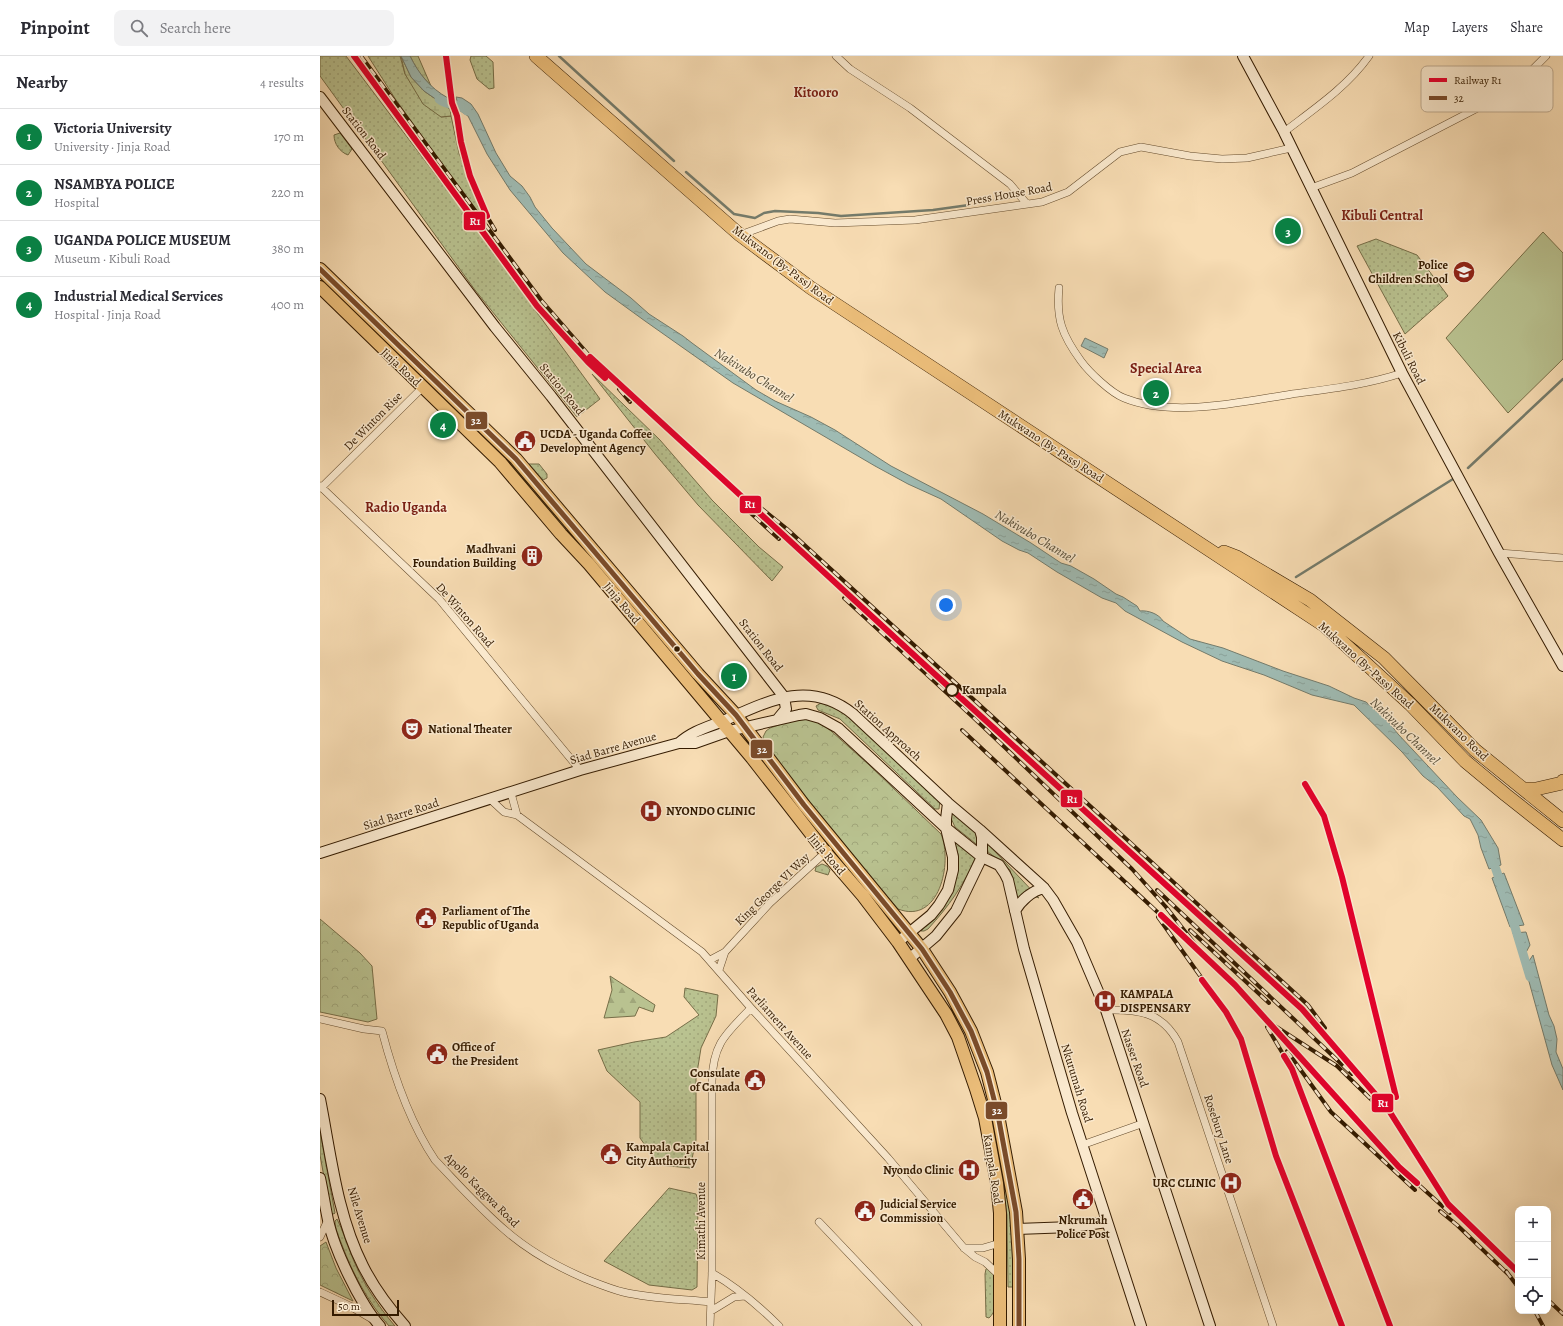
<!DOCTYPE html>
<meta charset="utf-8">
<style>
body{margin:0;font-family:Alegreya,serif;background:#f2f2f3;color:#2b2b33}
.controls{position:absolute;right:12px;bottom:12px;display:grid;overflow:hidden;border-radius:8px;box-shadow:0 4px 16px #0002}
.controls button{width:36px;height:36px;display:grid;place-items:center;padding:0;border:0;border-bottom:1px solid #e1e1e2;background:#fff;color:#2b2b33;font:20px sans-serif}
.scale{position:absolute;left:12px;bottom:10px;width:67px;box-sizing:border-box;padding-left:4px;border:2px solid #341b00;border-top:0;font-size:11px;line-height:14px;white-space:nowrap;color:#341b00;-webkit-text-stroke:3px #fae9ce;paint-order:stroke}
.you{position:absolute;left:626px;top:549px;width:14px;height:14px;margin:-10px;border:3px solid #fff;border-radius:50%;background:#1a73e8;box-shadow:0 0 0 6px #1a73e833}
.badge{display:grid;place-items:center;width:26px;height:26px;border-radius:50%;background:#0b8043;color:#fff;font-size:13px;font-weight:700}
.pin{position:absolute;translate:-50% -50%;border:2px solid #fff;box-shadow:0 1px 4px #0006}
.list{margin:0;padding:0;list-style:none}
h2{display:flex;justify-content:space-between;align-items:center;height:52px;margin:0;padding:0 16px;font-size:17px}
h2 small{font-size:13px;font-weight:400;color:#7c7c81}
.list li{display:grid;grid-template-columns:26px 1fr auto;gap:12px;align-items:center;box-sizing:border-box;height:56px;padding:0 16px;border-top:1px solid #e1e1e2}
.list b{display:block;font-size:15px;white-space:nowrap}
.list p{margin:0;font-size:13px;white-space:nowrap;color:#7c7c81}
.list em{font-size:13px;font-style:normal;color:#7c7c81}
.icon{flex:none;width:22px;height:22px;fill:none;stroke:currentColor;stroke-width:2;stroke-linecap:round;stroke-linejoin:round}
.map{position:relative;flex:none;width:1243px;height:1270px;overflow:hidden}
header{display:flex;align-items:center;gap:24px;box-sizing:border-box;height:56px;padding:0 20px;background:#fff;border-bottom:1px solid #e1e1e2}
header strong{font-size:19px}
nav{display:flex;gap:22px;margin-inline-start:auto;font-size:14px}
.search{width:280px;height:36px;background:#f2f2f3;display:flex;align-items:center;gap:10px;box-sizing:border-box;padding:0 14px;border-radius:8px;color:#7c7c81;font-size:15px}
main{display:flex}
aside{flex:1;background:#fff}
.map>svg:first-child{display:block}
</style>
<header>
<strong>Pinpoint</strong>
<div class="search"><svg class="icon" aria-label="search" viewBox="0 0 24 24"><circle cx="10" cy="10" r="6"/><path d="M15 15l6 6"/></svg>Search here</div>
<nav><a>Map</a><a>Layers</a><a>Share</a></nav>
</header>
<main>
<aside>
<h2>Nearby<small>4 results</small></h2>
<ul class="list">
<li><span class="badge">1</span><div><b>Victoria University</b><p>University · Jinja Road</p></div><em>170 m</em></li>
<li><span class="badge">2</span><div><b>NSAMBYA POLICE</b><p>Hospital</p></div><em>220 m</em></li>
<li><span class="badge">3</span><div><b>UGANDA POLICE MUSEUM</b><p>Museum · Kibuli Road</p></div><em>380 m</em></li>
<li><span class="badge">4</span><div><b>Industrial Medical Services</b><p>Hospital · Jinja Road</p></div><em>400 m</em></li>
</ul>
</aside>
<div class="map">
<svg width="1243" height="1270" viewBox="0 0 1243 1270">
<defs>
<pattern id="grass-dots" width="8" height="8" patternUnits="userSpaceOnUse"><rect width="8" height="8" fill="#b9c290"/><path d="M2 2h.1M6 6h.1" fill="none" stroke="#a0a67a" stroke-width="1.8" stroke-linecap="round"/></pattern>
<pattern id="forest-firs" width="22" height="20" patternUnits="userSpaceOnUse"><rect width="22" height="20" fill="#b9c290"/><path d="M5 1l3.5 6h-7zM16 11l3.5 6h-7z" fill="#a0a67a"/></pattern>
<pattern id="wetland-marsh" width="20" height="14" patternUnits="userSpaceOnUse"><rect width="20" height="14" fill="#b9c290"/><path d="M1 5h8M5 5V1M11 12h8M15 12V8" fill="none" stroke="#a0a67a"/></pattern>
<pattern id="park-crowns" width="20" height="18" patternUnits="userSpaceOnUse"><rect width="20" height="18" fill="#b9c290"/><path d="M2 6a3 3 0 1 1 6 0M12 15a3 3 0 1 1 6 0" fill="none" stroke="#a0a67a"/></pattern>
<pattern id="water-ripples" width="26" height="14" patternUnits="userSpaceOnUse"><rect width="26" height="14" fill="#9fbbb3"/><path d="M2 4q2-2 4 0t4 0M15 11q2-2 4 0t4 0" fill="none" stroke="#8aa098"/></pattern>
</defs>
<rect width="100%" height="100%" fill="#f8ddb4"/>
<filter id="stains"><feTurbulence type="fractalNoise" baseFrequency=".005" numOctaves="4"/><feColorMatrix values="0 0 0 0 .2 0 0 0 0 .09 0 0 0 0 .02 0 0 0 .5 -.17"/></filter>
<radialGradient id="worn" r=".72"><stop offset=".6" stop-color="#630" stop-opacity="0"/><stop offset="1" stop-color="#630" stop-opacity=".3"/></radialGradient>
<path fill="url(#grass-dots)" stroke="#766e48" d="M0 0H26L143 155 280 343 257 361 155 234 0 20Z
M48 0H80L85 18 121 61 131 60 139 97 167 170 76 44Z
M151 0H166L173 6 174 32 169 33 157 23 150 4Z
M20 77 32 93 28 99C20 96 14 88 14 79Z
M1056 183 1097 199 1128 240 1085 278 1037 190Z
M272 318 340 384 392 444 439 491 463 511 452 525 378 449 335 398Z
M178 392 248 469 244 474 214 434 176 395Z
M209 408H219L227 418V422L223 424Z
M501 647C511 646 522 655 530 661L620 744 619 753H615L520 663 498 654 496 650Z
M633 757 656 777 660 791 635 771 630 760Z
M633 780 656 800C644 829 629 850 608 873L604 875H601L635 823 638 799Z
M666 786 719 842 714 840 696 846 690 814 680 805 668 796Z
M502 808 507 810 510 814 508 819 495 815 496 811Z
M365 932 398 939 396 960 381 992 376 1023V1084L370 1112 339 1109 320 1082V1046L287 1015 278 994 314 986 346 981 379 959 364 941Z
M0 1076 15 1157 14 1158 11 1157 10 1154 0 1099Z
M681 1098 690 1147 693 1190V1231H688L687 1159 677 1100Z
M349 1132 376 1138 378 1144 377 1231 372 1234 329 1229 284 1205Z
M17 1163C23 1174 26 1187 31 1198 41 1224 57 1249 75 1270H69C48 1246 33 1218 22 1189 19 1181 15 1173 15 1165Z
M669 1211H673C675 1227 682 1250 669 1262L666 1261 665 1218 666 1213Z"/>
<path fill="url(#forest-firs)" stroke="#766e48" d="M290 920 335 949 333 956 319 951 315 960 284 962 292 934Z"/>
<path fill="url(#wetland-marsh)" stroke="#766e48" d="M81 0 91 21 104 35 130 53 131 60 121 61 103 48 85 18Z
M90 0H98L111 30 97 14Z"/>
<path fill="url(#park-crowns)" stroke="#766e48" d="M482 661 498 665 511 675 548 708 621 778C633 807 619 869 578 853L501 762 446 689 443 681 446 675 450 672Z
M0 863 40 897 52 910 57 963 48 966 0 956Z
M6 1186 16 1212 33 1245 0 1229V1190Z"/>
<path fill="#b9c290" stroke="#766e48" d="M1223 176 1243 197V303L1188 357 1126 282Z"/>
<path fill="url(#water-ripples)" stroke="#747b6b" d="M81 0H90C99 18 110 32 128 42L130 53 104 35 91 21Z
M136 41 142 42 151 48 158 58 176 97 190 120 202 130 210 141 215 151 232 172 266 208 311 242 329 258 363 280 372 287 436 334 455 345 491 361 515 374 571 410 663 458 711 487 741 507 751 510 774 523 796 538 803 541 817 550 820 555C828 554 839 558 843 565L870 583 903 592 963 615 1009 630 1034 642 1046 646 1068 665 1078 678 1137 741 1161 764 1178 792 1181 809 1169 813 1161 792 1158 779 1150 763 1144 760 1132 747 1117 731 1103 720 1082 696 1034 649 992 639 944 619 902 605 862 586 805 555 796 547 782 542 737 516 708 497 699 494 682 485 621 443 588 428 555 410 413 327 325 265 285 236 243 197 190 134 167 98 148 60 139 54Z
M765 282 788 293 784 302 761 290Z
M1184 817 1204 869 1190 871 1172 822Z
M1206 876 1210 889 1202 904 1193 877Z
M1213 899 1229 959 1234 970 1237 983 1236 996 1243 1013V1034L1232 1009 1205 911Z"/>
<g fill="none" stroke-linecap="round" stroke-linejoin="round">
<path stroke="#747b6b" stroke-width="2.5" d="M239 0 354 105
M366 116 414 158 435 162 444 157 455 155 498 157 521 160 613 154 649 149
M675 144 692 141
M1148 412 1243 323
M976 521 1133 423"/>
<path stroke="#9fbbb3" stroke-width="9" d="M119 43C127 50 140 47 147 55
M1171 799 1182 831
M1191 858 1210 921"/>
<g stroke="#654c2d" stroke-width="8">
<path id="street" d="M516 0 530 13 590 52 690 128 707 148
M964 76C994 53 1027 31 1049 0
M991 132 1032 117 1181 40 1204 22 1226 0
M420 179 458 165 470 163 515 167 595 164 722 146 748 136 800 96 821 91 870 100 902 103 927 102 971 92
M739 232C736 263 742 279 761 305 769 316 791 337 804 342 853 362 921 346 972 338 1009 333 1046 329 1082 317
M0 430 119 543 260 714
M1 432 103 331
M1179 497 1243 502
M191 737 197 759
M170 743 184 756 197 759 382 896 431 952 568 1102 644 1192 655 1201 665 1206 680 1220
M390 904 405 896 450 847 508 794
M399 914 405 896
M786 954C818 953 842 956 858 986L953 1270
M0 963 44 973 62 975C73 1017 90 1067 115 1104 138 1128 160 1153 186 1175 209 1195 238 1211 266 1223 279 1228 291 1233 303 1236 332 1243 362 1243 391 1246
M762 1089 824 1067
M499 1166 598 1270
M0 1181 8 1164
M644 1192H663L680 1187
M392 1217C418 1232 438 1249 459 1270
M0 1236 30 1250 52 1263
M391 1255 414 1241 425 1240
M390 1270 392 1217V1025C393 987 406 978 431 952"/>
</g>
<g stroke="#341b00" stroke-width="12">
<path id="secondary" d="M923 0 964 76 1082 317 1179 497 1243 610
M0 41 175 271 231 340 464 641 466 653 457 664
M359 687C372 675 388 671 403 665 448 645 489 623 533 658L628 747 660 774 662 781V801L636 855 616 880 589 903
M628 747 626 763V772L662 801 679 809 685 818 688 824 704 893 752 1057 821 1270
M660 774 724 832 733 844 757 886 786 954 890 1270
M0 797 260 714 359 687H375L409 675 479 659 486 658 500 662 518 672 626 772 633 801V814L628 834 619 849 611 859 578 886
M695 855C701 844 712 835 724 832
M0 1043C11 1099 17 1159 43 1210 54 1232 69 1252 85 1270
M0 1122C3 1136 5 1150 8 1164 14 1193 40 1248 60 1270
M697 1173 752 1171 787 1166"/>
</g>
<g stroke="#341b00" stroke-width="14">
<path id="primary" d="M0 213 196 403 378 618 416 659 484 749 602 893 630 936 651 975 667 1016 678 1059 696 1156 699 1203V1270
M0 231 180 406 241 478 269 508 432 702 506 797 543 840 578 886 626 958 638 981 656 1033 665 1062 677 1127 680 1157V1270"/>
</g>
<g stroke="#341b00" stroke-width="14">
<path id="highway" d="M216 0 420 179 491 232 1005 570 1090 648 1145 705 1186 739 1243 784
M904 496 917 501 990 544 1064 602 1155 694 1243 765
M1204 733H1216L1242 727 1243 725"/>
</g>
<use href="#street" stroke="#fae9ce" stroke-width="7"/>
<use href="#secondary" stroke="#fae9ce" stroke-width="10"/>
<use href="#primary" stroke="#ecbe7a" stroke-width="12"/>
<use href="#highway" stroke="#ecbe7a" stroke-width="13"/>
<g stroke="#341b00" stroke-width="4">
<path id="rail" d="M41 0 221 244 274 305
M126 0 132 47 137 60 141 86 150 120 168 162 175 174
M270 301 607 611 982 953 1068 1053 1128 1148 1198 1216
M299 333 310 346
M423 450 459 483
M441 452 467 473 988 949 1005 972
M524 542 655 663 812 813 846 851 885 901
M642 674 862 879
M985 728 1004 760 1022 821 1076 1041
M837 834 1032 1018
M838 861 906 956 921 983 956 1100 1022 1270
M870 874 949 947
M881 897 915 929 1079 1111 1130 1157
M955 970 1017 1010 1061 1053
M947 971 972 1013 1070 1270
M967 995 1011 1056 1095 1134
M1120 1155 1137 1169 1189 1219
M1186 1215 1198 1231
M1228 1244 1243 1258
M1215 1255 1223 1270"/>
</g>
<use href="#rail" stroke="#fae9ce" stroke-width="2.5" stroke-dasharray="8" stroke-linecap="butt"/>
<g stroke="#fae9ce" stroke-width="8">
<path id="bus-1" d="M0 213 196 403 378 618 416 659 484 749 602 893 630 936 651 975 667 1016 678 1059 696 1156 699 1203V1270"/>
</g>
<use href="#bus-1" stroke="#7a4b2a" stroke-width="5"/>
<g stroke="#fae9ce" stroke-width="9">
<path id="rail-1" d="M34 0 217 250 268 306 285 322
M126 0 132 47 137 60 141 86 150 120 167 160
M270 301 607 611 982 953 1068 1053 1128 1148 1198 1216
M985 728 1004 760 1022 821 1076 1041
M841 859 915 929 1079 1111 1097 1127
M882 924 906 956 921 983 956 1100 1022 1270
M964 1000 972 1013 1070 1270"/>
</g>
<use href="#rail-1" stroke="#e4002b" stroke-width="6"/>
</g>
<defs>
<g id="school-disc" transform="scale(1.15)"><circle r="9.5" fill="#8f2418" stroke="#fae9ce"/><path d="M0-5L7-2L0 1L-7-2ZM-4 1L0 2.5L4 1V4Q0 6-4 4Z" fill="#fff"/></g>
<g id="civic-disc" transform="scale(1.15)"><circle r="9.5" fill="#8f2418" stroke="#fae9ce"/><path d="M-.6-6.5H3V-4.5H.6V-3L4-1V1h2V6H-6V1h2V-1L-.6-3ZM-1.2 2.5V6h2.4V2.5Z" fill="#fff"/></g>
<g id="building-disc" transform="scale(1.15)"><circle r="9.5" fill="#8f2418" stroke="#fae9ce"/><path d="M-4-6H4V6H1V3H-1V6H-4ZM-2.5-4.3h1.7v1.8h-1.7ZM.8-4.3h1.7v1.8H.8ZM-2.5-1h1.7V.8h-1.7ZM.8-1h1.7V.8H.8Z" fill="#fff"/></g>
<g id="theatre-disc" transform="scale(1.15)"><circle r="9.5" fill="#8f2418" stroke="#fae9ce"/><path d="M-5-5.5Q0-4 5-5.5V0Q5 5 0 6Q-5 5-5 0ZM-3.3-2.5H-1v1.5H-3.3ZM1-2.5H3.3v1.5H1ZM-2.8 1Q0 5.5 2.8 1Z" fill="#fff"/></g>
<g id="hospital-disc" transform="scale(1.15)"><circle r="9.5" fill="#8f2418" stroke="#fae9ce"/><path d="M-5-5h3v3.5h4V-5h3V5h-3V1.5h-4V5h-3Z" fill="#fff"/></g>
</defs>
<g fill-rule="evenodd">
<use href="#school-disc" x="1144" y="216"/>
<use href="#civic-disc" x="205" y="385"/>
<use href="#building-disc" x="212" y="500"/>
<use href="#theatre-disc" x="92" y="673"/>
<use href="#hospital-disc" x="331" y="755"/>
<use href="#civic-disc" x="106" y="862"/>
<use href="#hospital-disc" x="785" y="945"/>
<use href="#civic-disc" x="117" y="998"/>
<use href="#civic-disc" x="435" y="1024"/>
<use href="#civic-disc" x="291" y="1098"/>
<use href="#hospital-disc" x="649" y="1114"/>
<use href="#hospital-disc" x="911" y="1127"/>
<use href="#civic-disc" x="763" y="1143"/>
<use href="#civic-disc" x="545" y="1155"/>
</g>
<circle fill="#341b00" stroke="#fae9ce" stroke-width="1.5" cx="357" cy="593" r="3.5"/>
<circle fill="#fae9ce" stroke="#341b00" stroke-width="2" cx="632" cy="634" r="6"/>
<g text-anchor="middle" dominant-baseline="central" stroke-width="3" stroke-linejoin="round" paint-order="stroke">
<g font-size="12" fill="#341b00" stroke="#fae9ce">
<text transform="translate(44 77) rotate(52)">Station Road</text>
<text transform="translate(689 138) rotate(-10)">Press House Road</text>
<text transform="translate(463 209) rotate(37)">Mukwano (By-Pass) Road</text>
<text transform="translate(1089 302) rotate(63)">Kibuli Road</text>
<text transform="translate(81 311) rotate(43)">Jinja Road</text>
<text transform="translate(242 333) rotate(51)">Station Road</text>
<text transform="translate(53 365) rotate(-45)">De Winton Rise</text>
<text transform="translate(731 390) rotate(33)">Mukwano (By-Pass) Road</text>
<text transform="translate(302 547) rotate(50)">Jinja Road</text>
<text transform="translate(145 559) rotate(49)">De Winton Road</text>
<text transform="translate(441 589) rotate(52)">Station Road</text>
<text transform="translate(1046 609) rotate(42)">Mukwano (By-Pass) Road</text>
<text transform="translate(568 674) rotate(42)">Station Approach</text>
<text transform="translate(1139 676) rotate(44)">Mukwano Road</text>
<text transform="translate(293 692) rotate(-16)">Siad Barre Avenue</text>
<text transform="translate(81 758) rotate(-18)">Siad Barre Road</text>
<text transform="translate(507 798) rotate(50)">Jinja Road</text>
<text transform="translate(452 833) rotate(-44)">King George VI Way</text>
<text transform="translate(460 967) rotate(48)">Parliament Avenue</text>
<text transform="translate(815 1002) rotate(71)">Nasser Road</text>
<text transform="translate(757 1027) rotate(73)">Nkurumah Road</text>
<text transform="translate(899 1073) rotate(72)">Rosebury Lane</text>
<text transform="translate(673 1113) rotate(81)">Kampala Road</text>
<text transform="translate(162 1134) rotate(45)">Apollo Kaggwa Road</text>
<text transform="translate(40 1159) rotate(73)">Nile Avenue</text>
<text transform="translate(381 1165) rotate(-90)">Kimathi Avenue</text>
</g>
<g font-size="12" font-weight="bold" fill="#341b00" stroke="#fae9ce" text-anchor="start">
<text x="1128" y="209" text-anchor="end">Police<tspan x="1128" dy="14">Children School</tspan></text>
<text x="220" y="378">UCDA - Uganda Coffee<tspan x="220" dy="14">Development Agency</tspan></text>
<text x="196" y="493" text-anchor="end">Madhvani<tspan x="196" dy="14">Foundation Building</tspan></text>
<text x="108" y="673">National Theater</text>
<text x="346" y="755">NYONDO CLINIC</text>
<text x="122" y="855">Parliament of The<tspan x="122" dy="14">Republic of Uganda</tspan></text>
<text x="800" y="938">KAMPALA<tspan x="800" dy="14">DISPENSARY</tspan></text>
<text x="132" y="991">Office of<tspan x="132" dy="14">the President</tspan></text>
<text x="420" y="1017" text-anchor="end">Consulate<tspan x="420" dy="14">of Canada</tspan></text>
<text x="306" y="1091">Kampala Capital<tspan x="306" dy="14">City Authority</tspan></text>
<text x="634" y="1114" text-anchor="end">Nyondo Clinic</text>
<text x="896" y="1127" text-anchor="end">URC CLINIC</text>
<text x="560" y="1148">Judicial Service<tspan x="560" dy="14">Commission</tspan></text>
<text x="763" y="1164" text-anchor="middle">Nkrumah<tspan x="763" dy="14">Police Post</tspan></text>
</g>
<g font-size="12" font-weight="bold" fill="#341b00" stroke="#fae9ce" text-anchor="start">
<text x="642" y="634">Kampala</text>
</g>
<g font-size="13" font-style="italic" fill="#544b36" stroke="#fae9ce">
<text transform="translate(434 319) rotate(32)">Nakivubo Channel</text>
<text transform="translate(715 480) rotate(31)">Nakivubo Channel</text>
<text transform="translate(1085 675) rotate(44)">Nakivubo Channel</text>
</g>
<g font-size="14" font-weight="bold" fill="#7a1f14" stroke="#fae9ce">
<text x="496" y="36">Kitooro</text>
<text x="1062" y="159">Kibuli Central</text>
<text x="846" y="312">Special Area</text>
<text x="86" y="451">Radio Uganda</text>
</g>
</g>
<rect x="1101" y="10" width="132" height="46" rx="6" fill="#fae9ce" stroke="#bfab90" stroke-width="1"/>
<rect x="1109" y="22" width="18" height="4" fill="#e4002b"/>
<rect x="1109" y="40" width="18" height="4" fill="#7a4b2a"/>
<g font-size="11" fill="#341b00">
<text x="1134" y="28">Railway R1</text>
<text x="1134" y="46">32</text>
</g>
<g stroke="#fae9ce" stroke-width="1.5">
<rect x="143" y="155" width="23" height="20" rx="4" fill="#e4002b"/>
<rect x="145" y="355" width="23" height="19" rx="4" fill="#7a4b2a"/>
<rect x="419" y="439" width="23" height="19" rx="4" fill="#e4002b"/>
<rect x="430" y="683" width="23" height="20" rx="4" fill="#7a4b2a"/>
<rect x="740" y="733" width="23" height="19" rx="4" fill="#e4002b"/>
<rect x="1051" y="1037" width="23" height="20" rx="4" fill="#e4002b"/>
<rect x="665" y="1045" width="23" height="19" rx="4" fill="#7a4b2a"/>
</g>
<g font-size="11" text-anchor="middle" font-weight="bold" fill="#fff">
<text x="155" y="169">R1</text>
<text x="156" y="368">32</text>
<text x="430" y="452">R1</text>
<text x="442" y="697">32</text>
<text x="752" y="747">R1</text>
<text x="1063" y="1051">R1</text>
<text x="677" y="1058">32</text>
</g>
<rect width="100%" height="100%" filter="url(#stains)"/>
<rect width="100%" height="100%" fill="url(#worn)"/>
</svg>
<div class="controls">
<button>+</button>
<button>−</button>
<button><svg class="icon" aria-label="locate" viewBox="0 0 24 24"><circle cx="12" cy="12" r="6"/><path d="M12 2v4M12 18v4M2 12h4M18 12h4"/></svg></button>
</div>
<div class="scale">50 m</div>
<div class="you"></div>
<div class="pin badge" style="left:414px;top:620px">1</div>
<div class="pin badge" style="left:836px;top:337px">2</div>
<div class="pin badge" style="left:968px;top:175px">3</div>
<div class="pin badge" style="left:123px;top:369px">4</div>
</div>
</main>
